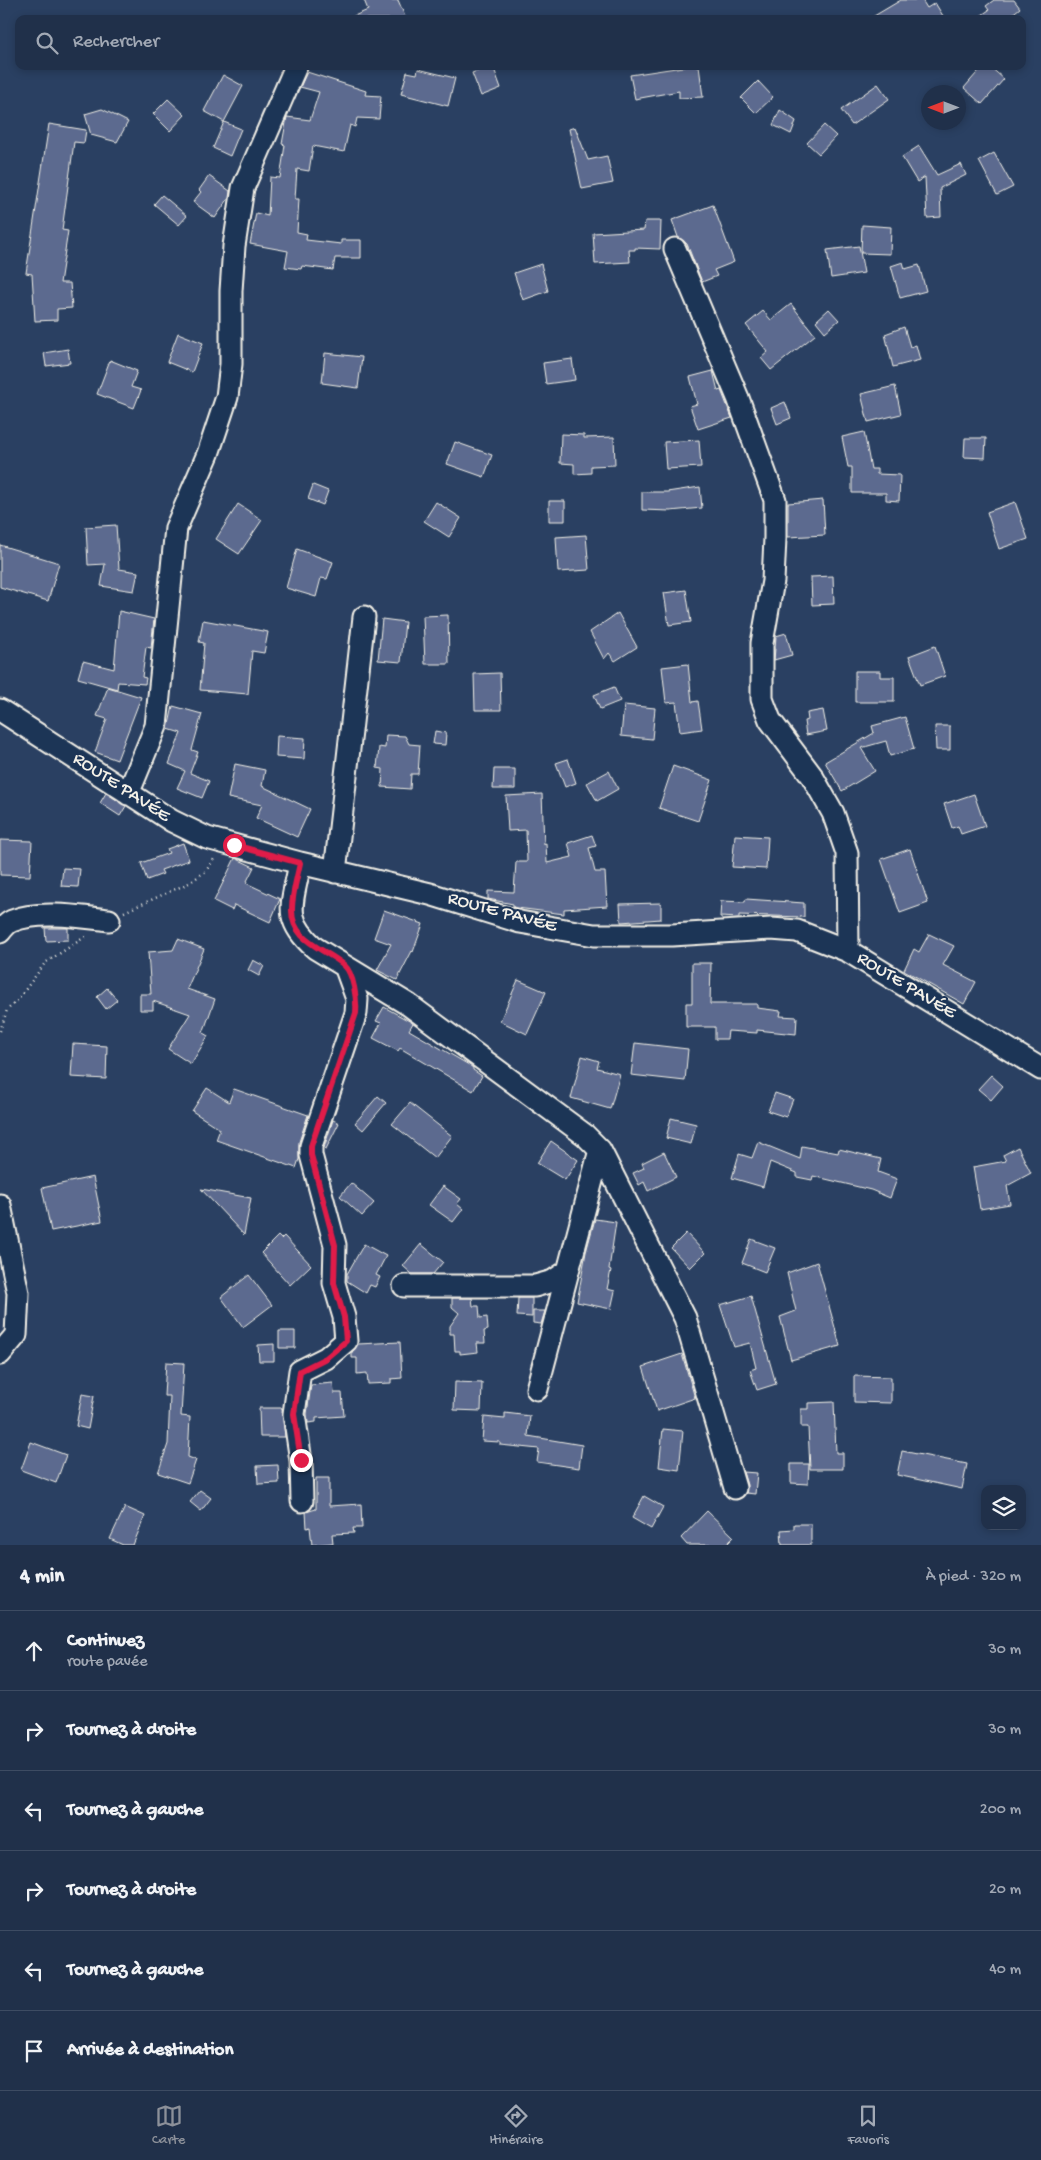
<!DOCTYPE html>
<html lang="fr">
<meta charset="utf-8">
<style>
body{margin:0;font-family:"Gochi Hand",sans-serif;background:#283851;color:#f1f3f6}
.controls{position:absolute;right:15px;bottom:15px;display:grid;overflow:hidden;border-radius:10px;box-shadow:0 2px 8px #0003}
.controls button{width:45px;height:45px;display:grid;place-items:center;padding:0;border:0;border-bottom:1px solid #3d4b62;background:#20304a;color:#f1f3f6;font:25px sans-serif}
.compass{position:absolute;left:921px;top:85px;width:45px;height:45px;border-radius:50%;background:#20304a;box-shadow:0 2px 8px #0003;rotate:270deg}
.stop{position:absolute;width:15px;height:15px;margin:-11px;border:4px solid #e11d48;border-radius:50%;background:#fff}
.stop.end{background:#e11d48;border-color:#fff;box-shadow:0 1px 5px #0008}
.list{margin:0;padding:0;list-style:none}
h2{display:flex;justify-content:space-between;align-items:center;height:65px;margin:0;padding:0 20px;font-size:21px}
h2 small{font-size:16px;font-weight:400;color:#a2a9b5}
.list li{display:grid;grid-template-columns:32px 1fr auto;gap:15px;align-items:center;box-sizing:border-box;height:80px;padding:0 20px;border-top:1px solid #3d4b62}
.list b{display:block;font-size:19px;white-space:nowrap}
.list p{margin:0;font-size:16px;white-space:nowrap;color:#a2a9b5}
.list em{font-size:16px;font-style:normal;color:#a2a9b5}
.icon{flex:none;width:28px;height:28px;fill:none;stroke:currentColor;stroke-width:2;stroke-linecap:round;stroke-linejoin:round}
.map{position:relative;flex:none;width:1041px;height:1545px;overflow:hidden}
.search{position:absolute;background:#20304a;box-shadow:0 2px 8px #0003;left:15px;right:15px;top:15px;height:55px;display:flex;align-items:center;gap:12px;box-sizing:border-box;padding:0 18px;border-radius:10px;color:#a2a9b5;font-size:19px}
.sheet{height:545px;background:#20304a}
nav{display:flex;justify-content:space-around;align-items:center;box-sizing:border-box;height:70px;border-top:1px solid #3d4b62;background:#20304a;font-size:14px;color:#a2a9b5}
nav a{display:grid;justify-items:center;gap:2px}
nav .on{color:#8c9099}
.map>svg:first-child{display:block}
</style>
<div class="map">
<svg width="1041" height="1545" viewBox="0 0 1041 1545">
<rect width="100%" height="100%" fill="#2a4062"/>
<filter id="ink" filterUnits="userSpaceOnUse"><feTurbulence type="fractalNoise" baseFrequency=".02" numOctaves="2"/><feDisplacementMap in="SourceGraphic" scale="10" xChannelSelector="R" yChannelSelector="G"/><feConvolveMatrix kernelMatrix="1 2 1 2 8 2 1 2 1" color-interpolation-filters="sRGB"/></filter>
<g filter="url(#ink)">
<path fill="#5c6b8f" stroke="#f4f1e8" d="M364 0H398L406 19H347L368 10Z
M901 0H922L927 8 935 3 945 19H869Z
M994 0H1014L1020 8 1006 19H976L989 10 986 6Z
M490 66H493L501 88 481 96 472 73Z
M689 66H699L703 97 679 98V91L635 99 630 75Z
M983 66H989L1004 79 982 104 964 88Z
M418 69 455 78 448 106 401 94 407 72 417 74Z
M307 72 366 91 365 95 381 96 379 119 357 118 355 127 350 125 344 152 313 146 309 171 297 169 295 199H299L297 232 307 234 306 240 341 244V240H361V258H335L333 270 302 266 301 269 285 267 288 251 250 244 256 213 268 216 270 177 280 178 285 145 282 144 287 117 310 120 319 92 300 87Z
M223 75 243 86 224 122 204 111Z
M758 81 773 97 756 113 741 98Z
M878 84 889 99 852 125 841 110Z
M168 99 185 115 170 131 153 114Z
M102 109 128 122 117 142 91 135 85 114Z
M780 110 796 121 791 134 773 125Z
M224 122 241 129 230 156 213 148Z
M49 124 86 130 84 143 74 142 62 230 68 231 60 283H70L72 308 57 309V320L35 321 32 274 26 273Z
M824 125 836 136 819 154 807 143Z
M575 127 588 160 607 156 613 183 582 189 569 129Z
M919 146 937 175 961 164 966 175 940 188 941 217 927 218 925 177 917 182 902 157Z
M994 153 1013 187 997 195 979 161Z
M209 176 230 191 229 198 215 218 193 202 201 192 199 190Z
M162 195 187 216 179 225 154 204Z
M713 205 734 262 714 270 717 276 702 282 687 244 678 237 672 220Z
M645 221H661L660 249 635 248V250H629L630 262 595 264 593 233 644 230Z
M862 225 891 227 890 254 861 253Z
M859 246 864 273 831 278 827 250Z
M903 262 905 269 919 265 926 291 900 298 891 266Z
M541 264 548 291 523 300 514 273Z
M791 304 815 335 771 370 761 358 768 352 746 325 763 311 771 320Z
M829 309 839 320 825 332 816 321Z
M904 327 910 347 916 345 920 360 893 367 885 334Z
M178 333 203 343 192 372 167 362Z
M68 349 70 363 46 366 44 353Z
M325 353 362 357 358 388 322 383Z
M572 359 575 380 546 384 543 363Z
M110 360 137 371 131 387 141 390 134 408 97 394Z
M713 371 718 391 721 390 732 418 698 429 690 406 697 404 690 377Z
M895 386 901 414 868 422 861 394Z
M785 402 791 418 777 424 771 408Z
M864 432 871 469H877V474L900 475 899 501 886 500V493H852V467H848L842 437Z
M561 434 584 435V438L614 437 615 465 591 466V473L574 474V464L560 463Z
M965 438H986L985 458 964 457Z
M699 440 701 467 666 469 664 442Z
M455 442 492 455 484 477 447 464Z
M313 485 328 491 323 505 308 499Z
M700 487 702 508 670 511 642 510V492H667Z
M823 500 825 535 788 537V503Z
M549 501H565V521H549Z
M436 502 461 518 449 537 424 521Z
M1015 502 1028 539 999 549 987 512Z
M238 504 262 520 239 554 216 539Z
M116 525 119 569 138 572 134 591 101 586 105 564 88 565 86 527Z
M586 535 589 570 558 572 556 537Z
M0 545 59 563 48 601 0 587Z
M297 549 333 562 327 579 321 578 316 597 286 588Z
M833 576 834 604 812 605 811 577Z
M686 590 691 622 669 625 664 593Z
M119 611 154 619 151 648 146 647 142 677 146 678 145 684 118 682 117 689 78 678 83 661 114 669Z
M618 613 637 647 615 661 609 653 604 659 590 632Z
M448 615 449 664H425L423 616Z
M382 619 405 622 401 662 378 660Z
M203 620 268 632 264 653 252 651 248 694 200 690 204 643 199 642Z
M786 633 792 655 774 660 776 636Z
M935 646 945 676 920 685 909 656Z
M688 664 692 702 698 701 702 729 680 732 676 702 666 703 662 667Z
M855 671H880V677H894V702H855Z
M500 673 501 710H475L474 674Z
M108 687 141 697 117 760 95 752 107 719 97 716Z
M614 687 620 701 600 709 594 695Z
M624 705 655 708 652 739 621 736Z
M173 706 202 714 192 750 198 752 190 773 209 781 202 798 177 788 185 771 169 764 181 733 168 729Z
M823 710 827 731 806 735 804 721 808 720 807 713Z
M905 717 914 749 890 756 886 741 861 748 875 771 842 791 825 762 874 733 872 726Z
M935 726H950V750H936Z
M435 731 446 733 445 745 433 744Z
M386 735 405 736 409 744 420 745 418 774H411L410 789 382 787 383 769 377 768 379 747 385 748Z
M277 736 305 738 304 759 276 757Z
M568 759 576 783 565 787 556 763Z
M235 764 265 770 262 786 310 809 297 837 256 818 262 805 228 798Z
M673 766 712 780 698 821 659 808Z
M494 769H515V789H493Z
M609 771 618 789 597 801 587 783Z
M106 793 126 806 120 816 100 803Z
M542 794 544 844 546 843 547 863 572 857 568 843 592 835 596 846 589 848 595 872H605L607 906 564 909V914L517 908 513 907V904L488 899V891L514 892 516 862H527L526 830 508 831 506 796Z
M974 794 985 826 961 834 958 826 952 828 944 804Z
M735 835 768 837 766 869 732 867Z
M0 840 32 841 30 876 0 875Z
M183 843 189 860 161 870 163 874 147 880 141 863 169 853 167 849Z
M910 849 928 903 900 913 881 859Z
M235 858 254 867 246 883 280 899 270 922 234 905 232 910 214 901Z
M63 868 80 869 78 887 61 886Z
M746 899 804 903V917L739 915V918L720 917 721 901 745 902Z
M661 903V919L621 922 620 904Z
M384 910 423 924 413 952 412 951 397 980 377 970 391 944 374 938Z
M45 928H68V940L46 941Z
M929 934 954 946 943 965 976 982 964 1004 904 970 914 949 919 952Z
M178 939 204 949 187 989 215 999 203 1033 208 1036 191 1064 168 1049 190 1014 153 1001V1010H140V994H151L148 952 173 950Z
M253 960 264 966 259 976 248 970Z
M692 963H711L710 1004H757V1008L781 1011 780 1016 797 1017 796 1034 757 1030V1033L728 1031 727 1039H715V1027H686V1003H692Z
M518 980 546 992 527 1034 500 1021Z
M107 988 117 1000 106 1009 97 997Z
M384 1007 413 1023 409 1030 469 1065 473 1068V1070L482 1076 473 1091 400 1048 398 1051 373 1038 381 1023 376 1021Z
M635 1043 688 1049 685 1081 631 1075Z
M73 1044 107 1046 106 1079 71 1077Z
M582 1056 599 1061 597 1068 620 1074 610 1109 571 1098Z
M991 1075 1003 1086 991 1100 978 1089Z
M207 1088 229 1102 234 1089 308 1115 299 1142V1159L296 1168 216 1140 220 1129 192 1111Z
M775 1093 793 1099 786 1117 768 1111Z
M378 1096 386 1103 363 1130 355 1123Z
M410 1103 452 1136 435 1158 392 1124Z
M671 1118 696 1124 691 1144 666 1138Z
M333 1120 339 1123 326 1149 324 1148Z
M551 1141 578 1160 565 1180 537 1163Z
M758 1142 800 1159 802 1146 838 1153 839 1149 881 1159 878 1172 897 1179 890 1198 871 1190 813 1176 812 1180 797 1177V1173L770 1162 763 1187 732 1178 739 1154 752 1158Z
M1018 1147 1031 1173 1007 1186 1010 1204 980 1209 973 1167 1006 1161 1003 1155Z
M664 1152 676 1177 648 1191 644 1182 639 1185 633 1173 644 1168 642 1163Z
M93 1177 102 1221 51 1231 42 1188Z
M351 1183 374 1203 362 1216 340 1196Z
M443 1186 461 1199 457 1204 463 1209 453 1222 429 1205Z
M201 1189 251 1198 244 1235Z
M595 1219 616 1222 609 1269 611 1270 607 1289 615 1291 611 1309 577 1302 586 1252Z
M686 1233 705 1253 690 1268 671 1248Z
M278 1236 281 1239 284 1236 311 1265 290 1285 261 1253Z
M751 1239 775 1248 765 1272 742 1263Z
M364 1244 386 1256 376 1275 380 1277 375 1287 370 1285 366 1293 347 1281V1274Z
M421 1244 443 1262 433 1274H412L403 1266Z
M817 1262 840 1346 791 1360 780 1317 796 1311 787 1273Z
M249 1275 272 1305 243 1327 221 1297Z
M751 1296 776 1384 757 1390 750 1370 756 1368 750 1343 734 1347 720 1305Z
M452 1298H472L473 1306H479L480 1318 487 1317 488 1330 484 1331 485 1343H477L478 1352 460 1354V1351H455L454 1334H450V1326L459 1313 452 1307Z
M518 1298H532V1317L517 1316Z
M533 1311H545L541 1324 533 1323Z
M279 1331H295V1348H279Z
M400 1342 402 1378 391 1379V1383L368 1384 367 1373 357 1374V1358H352V1352L358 1344Z
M274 1344V1361H259L258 1345Z
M682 1354 695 1398 657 1411 643 1367Z
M166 1362 184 1363 181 1416 190 1417 188 1457 196 1460 188 1483 158 1473 168 1444 170 1396H164Z
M854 1376 891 1377V1403L854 1402Z
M455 1382 482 1383 481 1411 454 1410Z
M333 1383 334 1393H342L344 1416 316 1418V1422L308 1423 307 1414 311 1385Z
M82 1394 94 1396 88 1429 76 1426Z
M834 1402 836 1453H843V1469H810L808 1427H801V1409H808V1403Z
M259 1408H282L285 1437H260Z
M505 1413 530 1416 528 1436 582 1445 579 1468 537 1462 539 1449 500 1445V1442L482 1441 484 1417 505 1419Z
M663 1429 683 1431 679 1470 659 1467Z
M31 1442 66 1455 56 1483 21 1470Z
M902 1451 967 1464 962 1489 897 1475Z
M791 1464H809L808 1484 791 1483Z
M278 1465 279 1483 258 1484 257 1466Z
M743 1472 757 1473 755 1494 746 1493 747 1485Z
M316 1478H329V1506L361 1504 362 1528H353L354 1533 332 1534 333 1543 312 1545 310 1527 307 1528 306 1512 316 1509Z
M200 1490 211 1498 201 1511 190 1502Z
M644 1496 663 1507 651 1529 632 1518Z
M125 1507 145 1516 133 1545H123L110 1539Z
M707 1511 734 1537 726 1545H687L681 1538Z
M794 1524H811V1545H782L781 1530 794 1529Z"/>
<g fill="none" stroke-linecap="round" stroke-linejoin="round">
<g stroke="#f4f1e8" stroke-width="25">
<path id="minor" d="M675 249 738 398 775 500V538L773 581 762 643V699L770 720 812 776 833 813 847 853 848 951
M0 710 172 821 207 838 300 863 430 894 520 922 594 935H672L771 929 797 931 848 951 1041 1069
M128 794 156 726 176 528 208 454 227 397 231 364V291L234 246 243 188 296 66
M300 863C293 903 281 918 315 948L409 1005 585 1135 600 1150 685 1318 735 1488
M335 872 364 617
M0 932C3 928 7 923 12 921 38 910 82 917 109 920
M0 1205 18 1293 16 1335 0 1354
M404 1286H535L553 1281 568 1271
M537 1389 600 1150
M302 1501 301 1461 294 1414 300 1371 326 1358 346 1341 344 1317 334 1283 335 1245 311 1155V1146L356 1013 357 999 345 966"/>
</g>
<path stroke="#f4f1e8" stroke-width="2.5" stroke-dasharray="1 4" stroke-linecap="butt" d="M124 912 189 883 206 871 214 859
M0 1031 7 1010 17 1001 45 963 88 935"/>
<use href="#minor" stroke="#1d3557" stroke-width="21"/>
</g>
</g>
<g fill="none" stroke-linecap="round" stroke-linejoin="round" filter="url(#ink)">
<path stroke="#e11d48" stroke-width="6" d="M234 845 300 863C297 878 292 894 292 909 291 941 324 948 344 965 354 974 357 1000 356 1013L311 1146V1155L335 1245 334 1283 344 1317 346 1341 326 1358 300 1371 294 1414 301 1460"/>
</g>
<g text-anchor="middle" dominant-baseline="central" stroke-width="4" stroke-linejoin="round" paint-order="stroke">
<g font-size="19" fill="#f4f1e8" stroke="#1d3557">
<text transform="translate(121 788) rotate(33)">ROUTE PAVÉE</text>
<text transform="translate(502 913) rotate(15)">ROUTE PAVÉE</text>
<text transform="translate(906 986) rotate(31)">ROUTE PAVÉE</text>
</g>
</g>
</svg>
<div class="controls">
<button><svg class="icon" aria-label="layers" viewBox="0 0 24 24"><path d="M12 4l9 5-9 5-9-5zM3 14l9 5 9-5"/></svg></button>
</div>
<svg class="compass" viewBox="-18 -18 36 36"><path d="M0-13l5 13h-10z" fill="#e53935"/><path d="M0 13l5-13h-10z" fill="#a2a9b5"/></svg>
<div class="stop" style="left:234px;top:845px"></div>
<div class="stop end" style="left:301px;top:1460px"></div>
<div class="search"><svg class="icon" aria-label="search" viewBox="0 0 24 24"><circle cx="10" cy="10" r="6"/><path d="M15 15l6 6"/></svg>Rechercher</div>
</div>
<section class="sheet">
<h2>4 min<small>À pied · 320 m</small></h2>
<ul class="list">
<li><svg class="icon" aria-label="ahead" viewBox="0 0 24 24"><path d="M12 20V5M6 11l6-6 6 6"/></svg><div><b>Continuez</b><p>route pavée</p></div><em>30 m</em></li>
<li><svg class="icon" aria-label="right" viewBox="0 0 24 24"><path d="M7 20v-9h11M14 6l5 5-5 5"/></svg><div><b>Tournez à droite</b></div><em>30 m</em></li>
<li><svg class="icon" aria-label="left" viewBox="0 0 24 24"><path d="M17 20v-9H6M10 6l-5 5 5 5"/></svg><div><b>Tournez à gauche</b></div><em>200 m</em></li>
<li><svg class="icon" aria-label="right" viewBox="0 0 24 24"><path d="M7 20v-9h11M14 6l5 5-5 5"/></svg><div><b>Tournez à droite</b></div><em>20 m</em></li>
<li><svg class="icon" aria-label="left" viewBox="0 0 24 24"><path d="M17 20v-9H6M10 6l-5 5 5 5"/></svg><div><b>Tournez à gauche</b></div><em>40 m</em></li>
<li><svg class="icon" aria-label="arrive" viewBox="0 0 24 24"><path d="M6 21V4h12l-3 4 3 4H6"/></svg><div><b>Arrivée à destination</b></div></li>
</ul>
</section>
<nav>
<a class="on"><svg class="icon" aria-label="map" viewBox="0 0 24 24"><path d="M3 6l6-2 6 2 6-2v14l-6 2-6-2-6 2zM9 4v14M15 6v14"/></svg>Carte</a>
<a><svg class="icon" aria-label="directions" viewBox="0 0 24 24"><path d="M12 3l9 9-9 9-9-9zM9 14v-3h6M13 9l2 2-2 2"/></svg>Itinéraire</a>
<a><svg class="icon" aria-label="saved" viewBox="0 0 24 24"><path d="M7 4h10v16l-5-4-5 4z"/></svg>Favoris</a>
</nav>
